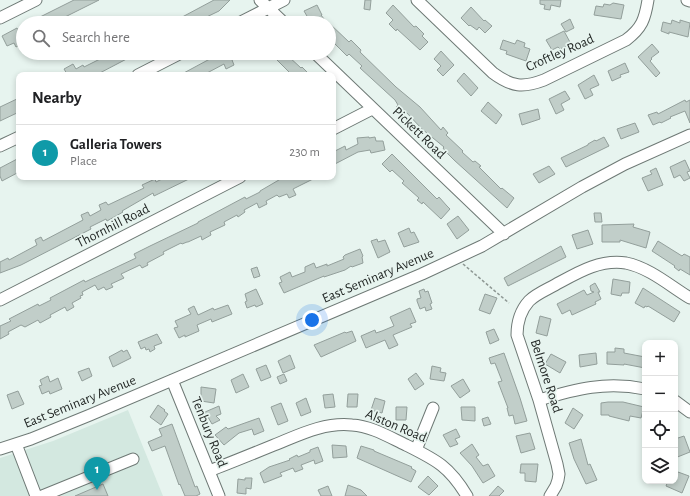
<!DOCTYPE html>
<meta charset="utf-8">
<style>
body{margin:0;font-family:"Alegreya Sans",sans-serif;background:#f2f2f2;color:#202124}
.controls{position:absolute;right:12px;bottom:12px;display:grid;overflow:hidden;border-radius:8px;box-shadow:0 2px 6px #0003}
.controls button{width:36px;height:36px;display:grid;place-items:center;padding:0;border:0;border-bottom:1px solid #e0e0e0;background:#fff;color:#202124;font:20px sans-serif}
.you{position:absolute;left:312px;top:320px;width:14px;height:14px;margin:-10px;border:3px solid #fff;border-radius:50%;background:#1a73e8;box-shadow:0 0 0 6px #1a73e833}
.badge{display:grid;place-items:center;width:26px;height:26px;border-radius:50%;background:#0b8043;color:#fff;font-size:13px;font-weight:700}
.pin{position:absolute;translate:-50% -33px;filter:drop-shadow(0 1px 2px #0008)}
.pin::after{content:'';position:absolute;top:21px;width:14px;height:12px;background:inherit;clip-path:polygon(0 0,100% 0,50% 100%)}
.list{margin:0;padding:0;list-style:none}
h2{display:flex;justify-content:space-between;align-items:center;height:52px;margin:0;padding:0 16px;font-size:17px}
h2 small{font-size:13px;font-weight:400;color:#757577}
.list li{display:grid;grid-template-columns:26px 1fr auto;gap:12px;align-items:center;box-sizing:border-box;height:56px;padding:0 16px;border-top:1px solid #e0e0e0}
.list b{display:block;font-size:15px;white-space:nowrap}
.list p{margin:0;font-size:13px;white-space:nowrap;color:#757577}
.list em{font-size:13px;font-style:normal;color:#757577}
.icon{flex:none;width:22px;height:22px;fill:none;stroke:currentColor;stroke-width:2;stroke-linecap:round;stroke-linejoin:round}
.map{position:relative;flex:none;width:690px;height:496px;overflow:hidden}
.search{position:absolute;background:#fff;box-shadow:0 2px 6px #0003;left:16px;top:16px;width:320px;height:44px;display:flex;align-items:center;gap:10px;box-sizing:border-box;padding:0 14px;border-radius:22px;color:#757577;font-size:15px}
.panel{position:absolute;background:#fff;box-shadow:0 2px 6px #0003;left:16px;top:72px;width:320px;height:108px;border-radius:8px}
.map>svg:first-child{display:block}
</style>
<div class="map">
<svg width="690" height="496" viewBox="0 0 690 496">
<rect width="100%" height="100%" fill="#e7f4ef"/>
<path fill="#d3e8e0" d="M128 410 163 496H0V458L53 441Z"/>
<path fill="#c1cec9" stroke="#939f9b" d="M74 0H99L53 23H28Z
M214 0H230L219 11 194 23H171Z
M365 0H371L370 10 364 9Z
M540 0H561L560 7 551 5 550 10 544 9 545 5 540 4Z
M613 3 624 5 621 19 594 15 596 6 603 7 604 4 610 5Z
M317 5 322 15H321L324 19 316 23H311L304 11Z
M393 5 414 27 416 26 424 34 422 36 428 42 420 50 397 29 396 31 389 24 393 20 386 13Z
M471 7 484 21 485 20 492 26 485 33 479 27 477 30 470 25 469 26 461 18Z
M570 19 574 28 566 32 561 24Z
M672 20 680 23V20L690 23 688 37 669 32V34L661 31 663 22 671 24Z
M329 23 349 42 351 40 361 50 360 52 396 87 420 107 441 130 443 127 448 133 446 135 463 151 462 152 473 162 475 161 481 166 479 167 501 189 502 188 514 198 507 208 454 160 446 152 443 148 444 147 422 129 405 111 403 113 396 107 398 105 395 100 360 68 362 66 349 54 347 56 329 38Z
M17 28 22 38 20 40 22 44 16 47 14 43 7 46 2 36Z
M564 31 571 44 560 49 558 47 552 50 546 40Z
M503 40 515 44 517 40 525 43 524 47 530 49 526 61 506 54 507 51 500 49Z
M652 44 659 52 651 58 652 59 650 61 660 73 656 77 638 57Z
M441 51 454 65 443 76 437 70 441 66 434 59Z
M112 53H138L96 75H64L67 74 64 69 73 64 76 69 83 65 84 67Z
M221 53H246L232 60 234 65 226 69 224 64 207 73 209 75H180Z
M283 53H292L288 56 301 68 302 67 310 75H292L276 59Z
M625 63 629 72 620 75 621 77 612 81 608 71Z
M464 73 478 88 471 96 457 81Z
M594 75 599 85 590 89 593 95 585 99 578 85Z
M565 91 570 99 561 104 564 110 556 114 549 99Z
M19 98V112L0 121V107Z
M685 100 686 102 690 100V123L685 111 670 117 671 118 661 123 660 122 653 125 648 115 657 112 658 114Z
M488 102 502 115 496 124 481 111Z
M538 109 540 119 522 125 519 114Z
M635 123 639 132 621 139 617 129Z
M369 137V138L375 137 376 141H383L385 150 371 153 370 150 358 152 333 165V152L345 146 346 150 358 144 357 138Z
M604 137 609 146 566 167 561 158 588 145V144L595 140 596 141Z
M392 154 437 199 439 197 447 206 450 209 441 219 423 202 422 204 417 200 419 198 402 183 404 181 392 170 390 172 382 164Z
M19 158V172L2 181 0 176V168Z
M685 160 690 171 687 172 690 178 684 181 680 175 674 178 670 167Z
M549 166 555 174 539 183 533 174Z
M656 168 663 185 648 191 642 178 652 174 650 171Z
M166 177H193L154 196 153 193 122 211 123 212 107 221 106 219 90 227 91 229 21 265 0 273V262L8 258 9 260 37 245 35 240 41 237 43 241 83 220 81 215 88 212 90 216 101 210 99 205 106 202 108 205 144 188 142 185 155 179 156 182Z
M284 177H317L293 189 296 195 289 198 287 194 279 197 277 195 266 201 267 204 259 208 257 203 244 210 245 212 238 217 237 215 224 222 225 225 210 232 211 235 202 240 201 236 188 242H187L182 244 181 243 163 252 164 254 147 263 148 265 142 268 140 265 121 274 124 278 111 284 113 287 106 290 104 287 98 290 95 285 82 292 83 295 80 296 81 298 72 303 74 307 67 311 65 307 50 315 51 317 40 323 38 320 25 327 21 325 8 332 9 334 0 339V326L11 321 9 319 38 304 39 306 51 300 50 298 84 280 85 282 136 258 134 254 150 246 198 223V222L245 197 246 199 260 192V191Z
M594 213H601L602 222H595Z
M458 216 469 230 457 239 447 224Z
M634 224 633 227 650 232 646 248 620 240V242H602V225Z
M409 228 411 233 414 232 419 242 404 247 398 233Z
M588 230 593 244 577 249 572 235Z
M377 239 378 242 385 240 390 252 378 258 371 241Z
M658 241 682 256 684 254 690 257V275L680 269 679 271 674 267 675 266 652 251Z
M561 246 566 257 508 286 504 278Z
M360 249 363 256 362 257 363 263 352 267 351 266 345 270 324 277V276L284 293 279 283 282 282 280 277 290 272 292 277 305 272V267L314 263 316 268 327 264V266L344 259 343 257 345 255Z
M257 267 260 276 254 278 251 269Z
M613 279 630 282 629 293H622L621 296 611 294Z
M595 283 600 292H598L601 299 595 302 596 304 572 315 570 310 562 314 557 304 584 290 587 295 594 292 591 291 590 286Z
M643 288 680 312 674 322 648 306 647 307 645 306 644 308 635 303Z
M256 289 263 304 256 307 255 305 247 308 245 302 247 301 245 294Z
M424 289 425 292 428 291 432 303 430 304 432 309 426 311 425 307 420 309 417 301V299L421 298 419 291Z
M485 294 497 298 490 314 479 310Z
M228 305 232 314 212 322 211 319 197 325 199 331 185 337V335L179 338 174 328 178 327 175 321 191 314 188 309 194 306 198 315 213 308 214 310Z
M410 308 416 322 410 324 412 327 393 335 398 345 389 349 385 340 366 348 361 336 375 330 376 333 382 331 394 326 390 317Z
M540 316 551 319 547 336 536 333Z
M494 329 499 340 490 344 486 332Z
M352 331 356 341 321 357 314 345 345 332 346 333Z
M157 334 162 343 154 346 155 349 150 352 149 349 146 350 145 347 141 349 138 342Z
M615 348 624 349V353L645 357V368L624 364V365L607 364V352H615Z
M122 350 123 352 127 350 131 358 113 367 109 357Z
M504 353 520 398 527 421 515 424 513 415 509 416 507 408H508L498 382 502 381 495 363 491 364 489 358Z
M596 353 597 364 580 367 579 355Z
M551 354 566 362 560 373 545 364Z
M290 355 295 368 283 373 278 361Z
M266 365 271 377 261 381 256 369Z
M432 366 441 368 440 372 446 373 444 381 430 379Z
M89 368 92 376 82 381 78 372Z
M416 373 424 384 415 390 408 379Z
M243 374 249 387 236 393 231 380Z
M284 374 287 381 280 384 277 377Z
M48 376 50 382 58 378 62 389 50 394 49 391 42 394 39 386 42 385 40 380Z
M463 379 470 391 460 398 451 386Z
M201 387 216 389 214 403 201 401Z
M18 391 24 404 12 409 7 395Z
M333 394 335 407 325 408 323 395Z
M348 394H358L357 407H347Z
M306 398 311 412 301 416 296 403Z
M375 398 385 401 382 413 371 410Z
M608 402H623L644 407 641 418 630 416 629 421 609 416V415H601V403Z
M281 403 288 421 278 425 271 407Z
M158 405 165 410 164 411 168 414 161 425 150 417Z
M219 406 221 414 216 416 220 420 212 424 205 412Z
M396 407H407L406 420H396Z
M461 407H475V421L462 420Z
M573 408 583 415 574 429 565 423Z
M488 417 491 424 484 426 482 419Z
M259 418 264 431 254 435 252 429 239 433 224 445 215 435 226 427 228 429Z
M172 424 195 487 197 486 200 494 196 496H185L180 484 179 485 165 446 152 451 148 442 162 436 159 429Z
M456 429 460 437 455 439 458 444 450 447 443 435Z
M530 433 535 449 521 453 516 436Z
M684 436 690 452 675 458V439Z
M581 439 588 465 590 464 597 480 586 484 574 459 569 443Z
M472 444 479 455 476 457 483 466 488 464 495 476 483 483 472 466 460 453Z
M332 445 346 446 347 457 333 458Z
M361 446 374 450V451L412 467 411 468 416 471 411 482 357 458Z
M318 447 323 461 315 464 314 460 301 465 303 469 295 472 293 468 280 473 282 476 264 483 260 473 269 467 290 460 289 459 297 455 298 457 310 452V450Z
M521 464H538L536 482 525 481V473H520Z
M678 472 689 476 682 493 666 486 668 481H675Z
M428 476 438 486 429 495 418 487Z
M245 478H252L251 489 246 488V494L237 493 238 479 245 480Z
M103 484 108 496H75Z
M348 485 361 490 367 496H345Z
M328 486 332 496H321L318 490Z
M498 486 504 491 499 496H489Z"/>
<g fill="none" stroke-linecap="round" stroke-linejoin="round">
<g stroke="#6e7975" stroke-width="13">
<path id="minor" d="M260 0 284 23
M417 0 493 73C512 87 523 88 544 80L626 40C642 28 645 19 648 0
M687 0 690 1
M0 18 36 0
M239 23 284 0
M315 53 504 234
M138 75 181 53
M333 129 372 109
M0 146 19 137
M0 300 240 177
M172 380 219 496
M539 400C576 389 606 381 645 389
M675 401 690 412
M16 444 36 496
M0 449 31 439 90 415 422 274 482 246 582 187 625 164 690 135
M416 450 433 408
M209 471C230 463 252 454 274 445 299 435 324 422 352 425 371 426 389 437 406 445 436 460 449 466 467 496
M42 496 133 459
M550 496 556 486 558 480 559 474 557 464 539 400 517 335C517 323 520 311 529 301 536 294 546 290 555 285 577 273 599 259 626 263 650 268 670 286 690 298"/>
</g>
<path stroke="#8e9894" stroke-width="1.5" stroke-dasharray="3 2" stroke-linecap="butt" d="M463 264 509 303"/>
<use href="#minor" stroke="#fff" stroke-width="11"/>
</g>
<g text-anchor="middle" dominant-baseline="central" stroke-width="3.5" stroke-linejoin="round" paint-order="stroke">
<g font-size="14" fill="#242927" stroke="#e7f4ef">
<text transform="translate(560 53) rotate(-24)">Croftley Road</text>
<text transform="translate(419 133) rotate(44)">Pickett Road</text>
<text transform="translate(113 226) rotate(-27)">Thornhill Road</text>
<text transform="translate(378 276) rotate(-23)">East Seminary Avenue</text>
<text transform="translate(546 376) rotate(72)">Belmore Road</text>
<text transform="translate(80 402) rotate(-22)">East Seminary Avenue</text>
<text transform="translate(396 426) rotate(23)">Alston Road</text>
<text transform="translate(209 432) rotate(68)">Tenbury Road</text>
</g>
</g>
</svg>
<div class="controls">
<button>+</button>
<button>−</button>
<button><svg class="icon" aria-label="locate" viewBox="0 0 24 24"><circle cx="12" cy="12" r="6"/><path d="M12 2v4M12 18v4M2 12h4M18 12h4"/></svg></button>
<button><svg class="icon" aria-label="layers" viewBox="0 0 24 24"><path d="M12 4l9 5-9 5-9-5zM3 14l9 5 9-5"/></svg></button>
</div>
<div class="you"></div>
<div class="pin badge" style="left:97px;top:490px;background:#0f9aa8">1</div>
<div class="search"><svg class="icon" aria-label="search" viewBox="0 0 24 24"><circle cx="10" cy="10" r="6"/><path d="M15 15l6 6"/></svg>Search here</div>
<section class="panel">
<h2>Nearby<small></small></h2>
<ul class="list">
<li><span class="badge" style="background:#0f9aa8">1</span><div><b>Galleria Towers</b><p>Place</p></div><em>230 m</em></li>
</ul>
</section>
</div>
